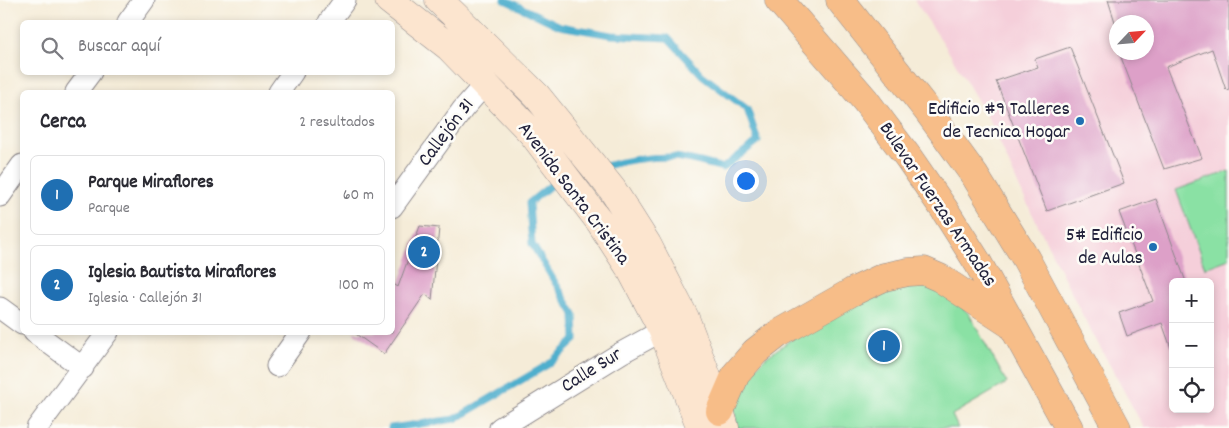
<!DOCTYPE html>
<html lang="es">
<meta charset="utf-8">
<style>
body{margin:0;font-family:Dekko,sans-serif;background:#f2f2f3;color:#2b2b33}
.controls{position:absolute;right:15px;bottom:15px;display:grid;overflow:hidden;border-radius:8px;box-shadow:0 2px 8px #0003}
.controls button{width:45px;height:45px;display:grid;place-items:center;padding:0;border:0;border-bottom:1px solid #e1e1e2;background:#fff;color:#2b2b33;font:25px sans-serif}
.compass{position:absolute;left:1109px;top:15px;width:45px;height:45px;border-radius:50%;background:#fff;box-shadow:0 2px 8px #0003;rotate:64deg}
.you{position:absolute;left:745px;top:180px;width:18px;height:18px;margin:-12px;border:4px solid #fff;border-radius:50%;background:#1a73e8;box-shadow:0 0 0 8px #1a73e833}
.badge{display:grid;place-items:center;width:32px;height:32px;border-radius:50%;background:#1f6fb2;color:#fff;font-size:16px;font-weight:700}
.pin{position:absolute;translate:-50% -50%;border:2px solid #fff;box-shadow:0 1px 5px #0006}
.list{margin:0;padding:0;list-style:none}
h2{display:flex;justify-content:space-between;align-items:center;height:65px;margin:0;padding:0 20px;font-size:21px}
h2 small{font-size:16px;font-weight:400;color:#7c7c81}
.list li{display:grid;grid-template-columns:32px 1fr auto;gap:15px;align-items:center;box-sizing:border-box;height:80px;margin:0 10px 10px;padding:0 10px;border:1px solid #e1e1e2;border-radius:8px}
.list b{display:block;font-size:19px;white-space:nowrap}
.list p{margin:0;font-size:16px;white-space:nowrap;color:#7c7c81}
.list em{font-size:16px;font-style:normal;color:#7c7c81}
.icon{flex:none;width:28px;height:28px;fill:none;stroke:currentColor;stroke-width:2;stroke-linecap:round;stroke-linejoin:round}
.map{position:relative;flex:none;width:1229px;height:428px;overflow:hidden}
.search{position:absolute;background:#fff;box-shadow:0 2px 8px #0003;left:20px;top:20px;width:375px;height:55px;display:flex;align-items:center;gap:12px;box-sizing:border-box;padding:0 18px;border-radius:8px;color:#7c7c81;font-size:19px}
.panel{position:absolute;background:#fff;box-shadow:0 2px 8px #0003;left:20px;top:90px;width:375px;height:245px;border-radius:8px}
.map>svg:first-child{display:block}
</style>
<div class="map">
<svg width="1229" height="428" viewBox="0 0 1229 428">
<rect width="100%" height="100%" fill="#fdfcf7"/>
<filter id="ink" filterUnits="userSpaceOnUse"><feTurbulence type="fractalNoise" baseFrequency=".02" numOctaves="2"/><feDisplacementMap in="SourceGraphic" scale="10" xChannelSelector="R" yChannelSelector="G"/><feConvolveMatrix kernelMatrix="1 2 1 2 8 2 1 2 1" color-interpolation-filters="sRGB"/></filter>
<filter id="wash" filterUnits="userSpaceOnUse"><feTurbulence type="fractalNoise" baseFrequency=".0096" numOctaves="4" result="noise"/><feDisplacementMap in="SourceGraphic" scale="20" xChannelSelector="R" yChannelSelector="G"/><feGaussianBlur stdDeviation="1.12" result="paint"/><feColorMatrix in="noise" values="0 0 0 0 0 0 0 0 0 0 0 0 0 0 0 0 0 1.4 0 .05"/><feComposite in="paint" operator="in"/></filter>
<g filter="url(#wash)">
<rect width="100%" height="100%" fill="#f5ecd8"/>
<path fill="#f5cfda" fill-rule="evenodd" d="M914 0H1229V428H1144L1082 314 1019 187 991 123 944 44ZM1116 22H1146V52H1116ZM1173 282H1210V409H1173Z"/>
<path fill="#8ae1a4" stroke="#568270" d="M1229 171V259L1205 268 1176 190Z
M926 284 947 291 969 314 1007 383 952 415 958 428H738L734 409 742 381 765 358 799 334 875 293Z"/>
<g fill="none" stroke-linecap="round" stroke-linejoin="round">
<path stroke="#4fafcd" stroke-width="7" d="M505 0 560 26 611 35 668 38 702 75 747 109 758 141 723 168C707 164 689 158 672 157 650 157 624 160 602 167
M391 428 455 419 549 364 575 340 574 314 532 244 529 203 551 185 561 181"/>
</g>
<g id="blocks">
<path fill="#dda0c8" d="M1108 0H1229V89L1226 90 1212 49 1166 67 1202 158 1164 169 1119 52H1146V22H1116V25Z
M1070 47 1124 183 1047 211 996 81 1038 67 1035 59Z
M1156 199 1186 282H1173V348H1171L1162 323 1127 336 1119 313 1153 301 1119 212Z
M420 226 439 228 432 300 425 294 384 354 353 332H392V283L398 287Z"/>
</g>
</g>
<g filter="url(#ink)">
<use href="#blocks" fill-opacity="0" stroke="#8c878a" stroke-width="1"/>
<g fill="none" stroke-linecap="round" stroke-linejoin="round">
<g stroke="#8c878a" stroke-width="23">
<path id="street" d="M128 22 144 0
M329 22 345 0
M76 92 91 72
M279 92 293 72
M0 196 22 165
M392 207 463 109 485 84
M0 308 22 324
M34 332 83 368
M277 366 301 332
M37 428 108 332
M500 428 621 353 676 323"/>
</g>
<g stroke="#8c878a" stroke-width="29">
<path id="secondary" d="M389 0 449 47 532 133 600 222 631 270 662 329 701 428
M439 0 537 96 612 189 647 244 685 318 720 411 725 428"/>
</g>
<g stroke="#8c878a" stroke-width="29">
<path id="highway" d="M779 0 865 100 908 157 944 209 978 263 1069 428
M840 0 927 110 975 176 1026 259 1117 428
M720 411 736 374 755 352 778 334 852 292 884 277 908 272 924 271 940 278 1010 324"/>
</g>
<use href="#street" stroke="#fff" stroke-width="21"/>
<use href="#secondary" stroke="#fce5cf" stroke-width="28"/>
<use href="#highway" stroke="#f7bd88" stroke-width="28"/>
</g>
</g>
<g fill="#1f6fb2" stroke="#fdfcf7" stroke-width="2">
<circle cx="1080" cy="121" r="5"/>
<circle cx="1153" cy="247" r="5"/>
</g>
<g text-anchor="middle" dominant-baseline="central" stroke-width="5" stroke-linejoin="round" paint-order="stroke">
<g font-size="20" fill="#22223b" stroke="#fdfcf7" text-anchor="end">
<text x="1070" y="110">Edificio #9 Talleres<tspan x="1070" dy="23">de Tecnica Hogar</tspan></text>
<text x="1143" y="236">5# Edificio<tspan x="1143" dy="23">de Aulas</tspan></text>
</g>
<g font-size="20" fill="#22223b" stroke="#fdfcf7">
<text transform="translate(447 133) rotate(-53)">Callejón 31</text>
<text transform="translate(573 194) rotate(53)">Avenida Santa Cristina</text>
<text transform="translate(937 205) rotate(56)">Bulevar Fuerzas Armadas</text>
<text transform="translate(592 371) rotate(-32)">Calle Sur</text>
</g>
</g>
</svg>
<div class="controls">
<button>+</button>
<button>−</button>
<button><svg class="icon" aria-label="locate" viewBox="0 0 24 24"><circle cx="12" cy="12" r="6"/><path d="M12 2v4M12 18v4M2 12h4M18 12h4"/></svg></button>
</div>
<svg class="compass" viewBox="-18 -18 36 36"><path d="M0-13l5 13h-10z" fill="#e53935"/><path d="M0 13l5-13h-10z" fill="#7c7c81"/></svg>
<div class="you"></div>
<div class="pin badge" style="left:884px;top:346px">1</div>
<div class="pin badge" style="left:424px;top:252px">2</div>
<div class="search"><svg class="icon" aria-label="search" viewBox="0 0 24 24"><circle cx="10" cy="10" r="6"/><path d="M15 15l6 6"/></svg>Buscar aquí</div>
<section class="panel">
<h2>Cerca<small>2 resultados</small></h2>
<ul class="list">
<li><span class="badge">1</span><div><b>Parque Miraflores</b><p>Parque</p></div><em>60 m</em></li>
<li><span class="badge">2</span><div><b>Iglesia Bautista Miraflores</b><p>Iglesia · Callejón 31</p></div><em>100 m</em></li>
</ul>
</section>
</div>
